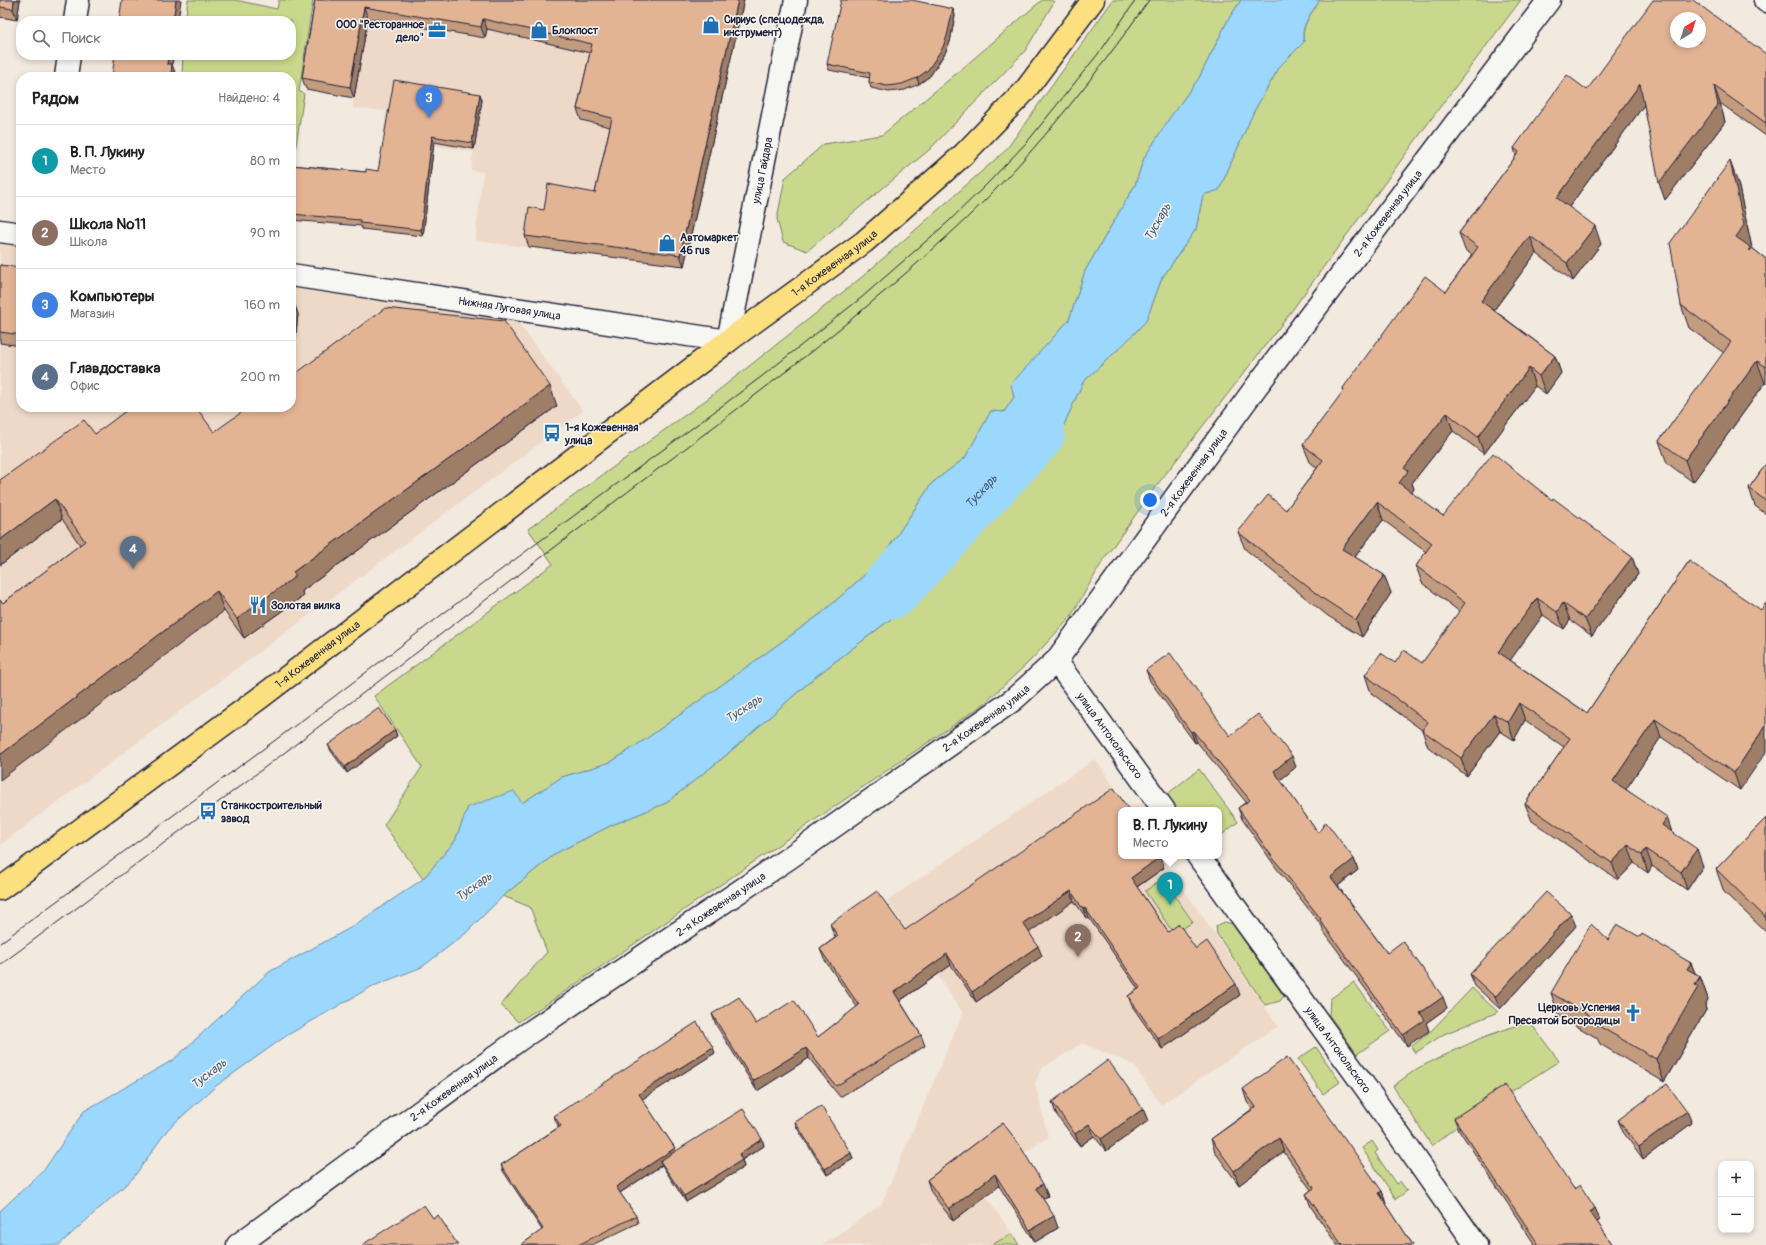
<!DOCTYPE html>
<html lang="ru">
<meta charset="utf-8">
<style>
body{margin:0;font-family:Pangolin,sans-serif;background:#f6f6f6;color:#222}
.controls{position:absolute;right:12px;bottom:12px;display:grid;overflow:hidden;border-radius:8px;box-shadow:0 2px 6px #0003}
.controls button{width:36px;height:36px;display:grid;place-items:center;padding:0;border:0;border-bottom:1px solid #e0e0e0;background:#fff;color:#222;font:20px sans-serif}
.compass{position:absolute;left:1670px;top:12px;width:36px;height:36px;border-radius:50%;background:#fff;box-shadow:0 2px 6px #0003;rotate:38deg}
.you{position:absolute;left:1150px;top:500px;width:14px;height:14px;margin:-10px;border:3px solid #fff;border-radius:50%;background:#1a73e8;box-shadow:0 0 0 6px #1a73e833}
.badge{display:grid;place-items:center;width:26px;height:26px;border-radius:50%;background:#1f6fb2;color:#fff;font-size:13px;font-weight:700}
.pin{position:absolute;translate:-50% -33px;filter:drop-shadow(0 1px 2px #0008)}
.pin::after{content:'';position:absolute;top:21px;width:14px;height:12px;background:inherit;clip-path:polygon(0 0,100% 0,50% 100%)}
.popup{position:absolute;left:1118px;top:807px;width:104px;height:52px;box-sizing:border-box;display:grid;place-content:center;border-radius:8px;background:#fff;filter:drop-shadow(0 1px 3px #0005);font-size:13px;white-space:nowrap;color:#767676}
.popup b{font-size:15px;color:#222}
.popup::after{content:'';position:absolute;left:50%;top:100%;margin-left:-8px;border:8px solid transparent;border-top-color:#fff}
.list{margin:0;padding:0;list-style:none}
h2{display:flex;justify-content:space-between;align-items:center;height:52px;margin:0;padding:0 16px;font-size:17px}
h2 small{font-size:13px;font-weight:400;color:#767676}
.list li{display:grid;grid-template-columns:26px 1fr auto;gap:12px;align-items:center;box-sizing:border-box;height:72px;padding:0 16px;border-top:1px solid #e0e0e0}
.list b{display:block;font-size:15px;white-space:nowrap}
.list p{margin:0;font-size:13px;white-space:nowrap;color:#767676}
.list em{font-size:13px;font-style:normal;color:#767676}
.icon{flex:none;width:22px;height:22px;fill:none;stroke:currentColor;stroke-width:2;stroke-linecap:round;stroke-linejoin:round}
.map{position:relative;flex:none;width:1766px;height:1245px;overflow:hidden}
.search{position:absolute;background:#fff;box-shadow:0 2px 6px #0003;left:16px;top:16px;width:280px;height:44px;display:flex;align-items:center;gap:10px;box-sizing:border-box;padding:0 14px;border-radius:16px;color:#767676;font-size:15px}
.panel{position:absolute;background:#fff;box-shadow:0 2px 6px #0003;left:16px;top:72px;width:280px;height:340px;border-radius:16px}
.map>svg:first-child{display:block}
</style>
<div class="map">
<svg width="1766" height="1245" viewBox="0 0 1766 1245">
<rect width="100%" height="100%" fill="#f2e9df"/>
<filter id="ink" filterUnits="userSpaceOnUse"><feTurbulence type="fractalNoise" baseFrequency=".025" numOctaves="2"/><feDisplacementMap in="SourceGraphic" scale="8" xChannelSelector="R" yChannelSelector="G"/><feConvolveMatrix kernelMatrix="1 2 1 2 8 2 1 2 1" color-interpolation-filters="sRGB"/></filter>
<g filter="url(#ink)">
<path fill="#eed9c8" d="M320 0H744L684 266 475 241 483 172 471 170 473 152 383 137 386 111 353 108 354 97 306 89Z
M0 243 21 246V407H291V283L511 313 583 411 0 845Z
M1095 759 1130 810H1121V856H1161L1278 1026 1161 1105 1134 1065 1082 1043 1041 1069 1035 1083 1048 1137 978 1184 1019 1245H823L881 1205 963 1013 887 901Z"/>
<path fill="#c9d88c" stroke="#767d64" d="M188 0H235L277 9 279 0H313L299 91 304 94 293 165H291V77H182L183 55H291V21H185Z
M1042 0H1051L1054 2 1025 51 929 150 807 251 783 242 777 219 785 178 824 144 882 135 957 73Z
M1113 0H1241L1228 20 1199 78 1171 116 1144 158 1135 185 1085 271 1069 320 1012 384 1014 397 1004 412 991 411 965 458 932 483 880 561 822 613 646 739 611 762 562 777 522 803 468 807 455 841 423 879 384 825 422 767 374 696 553 564 528 529 710 397 862 277 1006 150Z
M1320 0H1521L1437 111 1285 320 1154 489 1104 559 1070 618 1029 662 984 704 551 1001 518 1022 501 1005 547 952 530 907 503 896 556 853 612 825 666 803 724 757 815 677 900 612 944 564 947 546 944 532 979 495H997L1063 427 1083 382 1125 343 1146 321 1162 278 1196 229 1203 195 1219 190 1254 111 1280 66 1304 42C1300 27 1312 12 1320 0Z
M1199 769 1238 822 1219 837V810H1175L1165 796Z
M1163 879 1193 922 1174 934 1145 891Z
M1225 922 1232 924 1284 996 1280 1001 1265 1005 1217 934 1216 926Z
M1354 982 1390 1031 1357 1054 1329 1015 1330 999Z
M1472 988 1498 1012 1444 1034 1415 1053 1411 1047 1432 1030Z
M1529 1021 1559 1061 1456 1127 1432 1146 1393 1086 1418 1068 1481 1038Z
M1316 1047 1340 1082 1323 1094 1298 1059Z
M1372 1141 1378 1150 1375 1153 1396 1184 1400 1181 1407 1191 1396 1199 1362 1148Z
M1012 1234 1019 1245H991Z"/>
<path fill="#9cd7fd" stroke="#6b8faf" d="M1241 0H1320C1312 12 1299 27 1304 42L1280 66 1254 111 1219 190 1203 195 1196 229 1162 278 1146 321 1125 343 1083 382 1063 427 1021 481 997 495H979L944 532 947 546 944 564 900 612 815 677 724 757 666 803 612 825 556 853 503 896 465 934 422 967 371 987 286 1036 216 1086 168 1129 133 1178 59 1245H0V1211L44 1170 84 1111 173 1060 269 972 350 928 423 879 455 841 468 807 514 791 522 803 562 777 611 762 646 739 822 613 880 561 932 483 965 458 991 411 1004 412 1014 397 1011 384 1069 320 1085 271 1135 185 1144 158 1171 116 1199 78 1228 20Z"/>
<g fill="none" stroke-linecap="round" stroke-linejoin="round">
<path stroke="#9cd7fd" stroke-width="60" id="s1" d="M891 589 1035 433"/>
<g stroke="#22223b" stroke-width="25">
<g id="minor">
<path d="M1765 0 1766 1"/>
<path d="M75 21 78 0"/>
<path d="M66 77 69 55"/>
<path d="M0 231 21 234"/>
<path id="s2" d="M291 275 728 341"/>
<path id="s3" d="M1056 661 1164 810"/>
<path id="s4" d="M1198 856 1371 1095 1476 1245"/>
<path id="s5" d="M238 1245 520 1039 789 858 1013 700 1056 661 1256 387 1549 0"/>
</g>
</g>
<g stroke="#22223b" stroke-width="25">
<g id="tertiary">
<path id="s6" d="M728 341 796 0"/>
</g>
</g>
<g stroke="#22223b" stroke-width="25">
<g id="primary">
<path id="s7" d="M0 889 261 697 728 341 864 242 964 154 1024 92 1093 0"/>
</g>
</g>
<use href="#minor" stroke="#f6f6f2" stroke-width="22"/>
<use href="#tertiary" stroke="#f6f6f2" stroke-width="22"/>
<use href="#primary" stroke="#fce080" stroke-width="22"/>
<path stroke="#22223b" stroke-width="1" d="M0 943 331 699 490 578 761 377 861 298 948 222 988 183 1027 142 1102 49 1136 0
M0 965C195 821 388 675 580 528 707 431 836 339 953 231 1026 164 1092 81 1149 0"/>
</g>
<path fill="#c39b7f" stroke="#22223b" d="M0 0H20L17 20 0 17Z
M315 0H744L684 266 529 247 525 236 544 210 595 193 610 127 581 120 577 109 590 53 487 29 485 38 368 18 354 98 306 89 302 78Z
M955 15 950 42 945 53 930 76 919 84 905 90 889 92 871 88 869 82 870 78 829 70 827 64Z
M1766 54V136L1720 103 1725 122 1665 200 1644 105 1569 207 1601 244 1573 281 1536 253 1494 310 1555 356 1561 373 1546 394 1535 386 1484 454 1453 431 1412 483 1414 489 1411 493 1443 516 1552 500 1632 557 1638 574 1592 636 1570 620 1564 629 1543 615 1510 660 1587 713 1689 561 1740 790 1661 737 1626 789 1672 832 1703 866 1687 890 1652 866 1648 873 1634 863 1618 880 1532 821 1525 804 1564 747 1525 720 1514 740 1500 731 1467 776 1428 747 1422 730 1371 693 1365 675 1395 663H1422L1460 612 1422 583 1416 566 1426 552 1383 520 1355 557 1384 575 1391 593 1362 637 1328 616 1245 549 1238 532 1286 510 1317 468 1310 462 1303 445 1344 391 1343 388 1446 292 1472 255 1465 250 1459 233 1516 156 1514 148 1587 90Z
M480 94 482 100 474 149 434 142 423 236 362 229 361 226 291 220V165L366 172 378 171Z
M1738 183 1752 248 1766 259V384L1765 383 1693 482 1667 463 1659 441 1724 353 1689 328 1681 305Z
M0 265 21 268V346L0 343Z
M291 302 294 303 298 314 295 343H291Z
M557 406 302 591 303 596 244 638 224 611 3 603 80 545 62 519 0 565 95 434 214 432Z
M1766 464V514L1755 506 1749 488Z
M1146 670 1230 736 1296 767 1280 780 1318 833 1354 859 1358 870 1338 886 1387 953 1447 1008 1426 1023 1429 1031 1407 1046 1324 932 1322 926 1277 869 1242 819 1238 808 1246 802 1197 742 1195 743 1150 681Z
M395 730 397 736 347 773 331 751 328 745Z
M1766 818V932L1724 892 1716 869Z
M1164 868 1137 887 1168 932 1196 949 1240 995 1162 1049 1132 1006 1128 996 1138 989 1089 918 1087 919 1074 901 1029 932 1042 956 976 1002 951 965 900 1001 921 1035 925 1046 840 1097 809 1058 757 1091 716 1025 712 1014 818 1037 857 1007 824 959 820 949 836 937 834 935 830 924 905 930Z
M1576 926 1500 1009 1475 986 1470 974Z
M1640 937 1691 963 1695 973 1700 976 1708 999 1705 1005 1706 1010 1664 1082 1600 1044 1597 1038 1559 1016 1551 993 1608 940Z
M715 1053 642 1099 675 1148 676 1151 762 1139 764 1146 742 1160 744 1167 686 1202 663 1167 662 1165 620 1193 636 1216 638 1223 592 1245H521L542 1230 503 1171 501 1165 559 1127 556 1122 554 1116Z
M1243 1089 1382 1191 1386 1204 1413 1245H1337L1311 1207 1306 1194 1311 1190 1284 1152 1239 1185 1215 1152 1211 1139 1252 1109 1247 1102Z
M1052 1102 1143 1109 1148 1121 1106 1151 1094 1136 1080 1146 1056 1114Z
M1454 1118 1574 1189 1595 1208 1600 1220 1597 1222 1613 1245H1535L1459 1130Z
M1618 1120 1692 1123 1643 1159 1623 1132Z
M795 1122 851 1153 853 1159 827 1175 797 1128Z
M1003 1123 1048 1196 1043 1199 1058 1228 1035 1242 999 1186 953 1221 931 1192 927 1180Z"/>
<path fill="#9f7e68" stroke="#22223b" d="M14 0H20L17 20 13 9Z
M176 0H181L178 21H173Z
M738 0H744L684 266 680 255Z
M364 7 368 18 354 98 350 87Z
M953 9 955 15 950 42 945 53 930 76 919 84 917 78Z
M483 19 487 29 485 38 481 27Z
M168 55H174L172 64 176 75V77H172L167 64Z
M1640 84 1647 101 1563 215 1557 198Z
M1714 86 1720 103 1725 122 1665 200 1659 183Z
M480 94 482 100 474 149 472 143Z
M432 136 434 142 423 236 421 230Z
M1730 161 1738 183 1752 248 1744 259 1736 237Z
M1595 226 1601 244 1573 281 1567 263Z
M1530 236 1536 253 1488 318 1481 301Z
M294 303 298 314 295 343 291 334V329Z
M1555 356 1561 373 1546 394 1539 376Z
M1757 361 1765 383 1693 482 1685 460Z
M1529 368 1535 386 1484 454 1478 437Z
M550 386 557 406 302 591 303 596 244 638 237 619 293 572Z
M1447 413 1453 431 1412 483 1414 489 1405 501 1399 483 1404 468Z
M55 499 62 519 0 565V540Z
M1377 502 1383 520 1348 566 1342 549Z
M1632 557 1638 574 1592 636 1585 619Z
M1384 575 1391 593 1362 637 1356 620Z
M217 591 224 611 0 780V755Z
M1537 598 1543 615 1504 669 1498 652Z
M1563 603 1570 620 1564 629 1557 612Z
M1519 703 1525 720 1514 740 1508 722Z
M1494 714 1500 731 1467 776 1461 758Z
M1655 719 1661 737 1620 798 1613 781Z
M1766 725V752L1740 790 1734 773Z
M395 730 397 736 347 773 345 767Z
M1193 731 1197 742 1195 743 1191 732Z
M1292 756 1296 767 1278 782 1274 771Z
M1667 817 1673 835 1662 825Z
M1628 845 1634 863 1618 880 1612 863Z
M1646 849 1652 866 1648 873 1642 855Z
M1697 849 1703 866 1687 890 1681 872Z
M1160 857 1164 868 1135 888 1131 878Z
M1354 859 1358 870 1335 888 1331 877Z
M1071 891 1074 901 1027 934 1023 923Z
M1085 908 1089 918 1087 919 1083 909Z
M1571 914 1576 926 1500 1009 1495 997Z
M1038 946 1042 956 976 1002 972 992Z
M947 954 951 965 898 1002 894 992Z
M1691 963 1698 981 1700 976 1708 999 1705 1005 1706 1010 1664 1082 1656 1059 1687 969Z
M1236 984 1240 995 1162 1049 1158 1039Z
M1443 997 1447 1008 1426 1023 1429 1031 1407 1046 1403 1035 1420 1013Z
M713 1047 715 1053 641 1100 639 1094Z
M806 1048 809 1058 757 1091 753 1081Z
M1143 1109 1148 1121 1106 1151 1101 1139Z
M1687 1111 1692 1123 1643 1159 1639 1147Z
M1089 1124 1094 1136 1080 1146 1075 1134Z
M1279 1138 1284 1152 1239 1185 1234 1171Z
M762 1139 764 1146 741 1160 739 1154Z
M675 1148 677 1154 660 1161 662 1165 618 1194 616 1187Z
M851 1153 853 1159 827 1175 825 1169Z
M742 1160 744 1167 686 1202 684 1196Z
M995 1174 999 1186 953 1221 949 1209Z
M1043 1184 1048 1196 1040 1200 1036 1188Z
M1382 1191 1386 1204 1379 1193Z
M1595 1208 1600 1220 1594 1224 1590 1212Z
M1054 1216 1058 1228 1035 1242 1030 1230Z"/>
<path fill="#e3b494" stroke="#22223b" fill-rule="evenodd" d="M0 0H14L13 9 0 7Z
M122 0H176L173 21H119Z
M315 0H738L680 255 525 236 529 207 544 210 548 184 595 193 612 118 577 109 592 44 483 19 481 27 364 7 350 87 302 78Z
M841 0H912L953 9 947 36 943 47 928 70 917 78 902 84 887 86 869 82 870 73 827 64Z
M1653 0H1693L1766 54V123L1714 86 1718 105 1659 183 1640 84 1557 198 1595 226 1567 263 1530 236 1481 301 1555 356 1539 376 1529 368 1478 437 1447 413 1404 468 1408 471 1399 483 1443 516 1493 453 1552 500 1553 498 1632 557 1585 619 1563 603 1557 612 1537 598 1498 652 1587 713 1689 561 1761 610 1766 603V725L1734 773 1655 719 1613 781 1667 817 1662 825 1697 849 1681 872 1646 849 1642 855 1628 845 1612 863 1525 804 1570 738 1519 703 1508 722 1494 714 1461 758 1422 730 1428 722 1365 675 1381 653 1395 663 1404 650 1422 663 1465 603 1416 566 1432 543 1377 502 1342 549 1384 575 1356 620 1322 598 1238 532 1268 495 1286 510 1323 460 1303 445 1344 390 1343 388 1425 276 1446 292 1478 247 1459 233 1519 152 1514 148 1567 75 1587 90ZM1676 18H1700V42H1676Z
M115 55H168L167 64H172L171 74 174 77H112Z
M394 80 480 94 472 143 432 136 421 230 360 223V220L291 214V165L366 172V169L378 171Z
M1730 161 1744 225 1736 237 1749 246 1750 251 1752 248 1766 259V367L1757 361 1685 460 1659 441 1731 342 1681 305 1670 243Z
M0 265 21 268V335L0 332Z
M291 302 294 303 291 329Z
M385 308 504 321 550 386 293 572 296 576 237 619 217 591 0 755V600L3 603 85 541 55 499 0 540V480L84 420 95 434 131 407H196L214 432 249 407H291V377Z
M1766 464V501L1749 488Z
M1170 653 1230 736 1258 714 1292 756 1274 771 1318 833 1326 822 1354 859 1331 877 1387 953 1403 941 1443 997 1420 1013 1425 1020 1403 1035 1320 920 1321 919 1273 858 1238 808 1250 800 1193 731 1191 732 1146 670Z
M379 708 395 730 345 767 328 745Z
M1114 788 1129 810H1121V856H1160V857L1131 878 1168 932 1179 924 1196 949 1207 941 1236 984 1158 1039 1128 996 1140 988 1085 908 1083 909 1071 891 1023 923 1038 946 972 992 947 954 894 992 921 1035 836 1086 806 1048 753 1081 712 1014 739 997 756 1024 794 1000 818 1037 859 1005 820 949 838 936 830 924 877 891 905 930Z
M1766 818V918L1716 869Z
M1546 892 1571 914 1495 997 1470 974Z
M1591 924 1608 940 1617 924 1640 937 1642 934 1691 963 1687 969 1700 976 1695 985 1698 987 1656 1059 1592 1022 1594 1018 1551 993Z
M697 1022 713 1047 639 1094 675 1148 616 1187 636 1216 578 1245H521L543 1229 501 1165 561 1126 554 1116Z
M1287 1057 1382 1191 1379 1193 1413 1245H1341H1342L1306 1194 1314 1188 1279 1138 1234 1171 1211 1139 1256 1107 1243 1089Z
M1108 1060 1143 1109 1101 1139 1089 1124 1075 1134 1052 1102Z
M1667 1084 1687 1111 1639 1147 1618 1120Z
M1505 1085 1574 1189 1580 1185 1595 1208 1590 1212 1613 1245H1539L1454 1118Z
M821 1106 851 1153 825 1169 795 1122Z
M743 1109 762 1139 739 1154 742 1160 684 1196 660 1161Z
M1003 1123 1019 1144 1043 1184 1036 1188 1054 1216 1030 1230 995 1174 949 1209 927 1180Z
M424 1205 433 1218 438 1215 458 1245H362Z"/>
</g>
<defs>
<g id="shop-bare" transform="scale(1.38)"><path d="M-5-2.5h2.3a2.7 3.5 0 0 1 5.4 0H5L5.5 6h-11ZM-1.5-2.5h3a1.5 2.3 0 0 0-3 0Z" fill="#1f6fb2" stroke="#f6f6f2" stroke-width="2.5" paint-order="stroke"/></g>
<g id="office-bare" transform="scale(1.38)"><path d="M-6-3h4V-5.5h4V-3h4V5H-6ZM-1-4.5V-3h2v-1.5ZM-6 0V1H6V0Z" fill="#1f6fb2" stroke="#f6f6f2" stroke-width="2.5" paint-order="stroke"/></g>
<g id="bus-bare" transform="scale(1.38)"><path d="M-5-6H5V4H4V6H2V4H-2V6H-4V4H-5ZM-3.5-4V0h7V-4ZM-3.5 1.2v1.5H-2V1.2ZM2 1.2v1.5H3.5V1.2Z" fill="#1f6fb2" stroke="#f6f6f2" stroke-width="2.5" paint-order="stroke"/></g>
<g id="restaurant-bare" transform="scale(1.38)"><path d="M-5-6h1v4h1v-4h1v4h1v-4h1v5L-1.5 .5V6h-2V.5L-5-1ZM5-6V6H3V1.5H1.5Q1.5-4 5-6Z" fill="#1f6fb2" stroke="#f6f6f2" stroke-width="2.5" paint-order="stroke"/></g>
<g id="church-bare" transform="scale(1.38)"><path d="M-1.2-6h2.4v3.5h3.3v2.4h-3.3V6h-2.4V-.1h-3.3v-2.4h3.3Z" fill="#1f6fb2" stroke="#f6f6f2" stroke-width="2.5" paint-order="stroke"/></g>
</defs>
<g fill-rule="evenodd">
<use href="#shop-bare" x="711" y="25"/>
<use href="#office-bare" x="437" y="30"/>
<use href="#shop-bare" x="539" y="30"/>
<use href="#shop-bare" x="667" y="243"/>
<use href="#bus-bare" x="552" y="433"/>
<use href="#restaurant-bare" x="258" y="605"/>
<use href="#bus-bare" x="208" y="811"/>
<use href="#church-bare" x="1633" y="1013"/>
</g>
<g text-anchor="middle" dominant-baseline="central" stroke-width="3" stroke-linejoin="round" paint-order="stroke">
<g font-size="11" font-weight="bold" fill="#22223b" stroke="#f6f6f2" text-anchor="start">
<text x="724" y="19">Сириус (спецодежда,<tspan x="724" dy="13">инструмент)</tspan></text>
<text x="424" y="24" text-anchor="end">ООО "Ресторанное<tspan x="424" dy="13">дело"</tspan></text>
<text x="552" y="30">Блокпост</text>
<text x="680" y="237">Автомаркет<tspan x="680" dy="13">46 rus</tspan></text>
<text x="565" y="427">1-я Кожевенная<tspan x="565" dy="13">улица</tspan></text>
<text x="271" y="605">Золотая вилка</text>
<text x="221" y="805">Станкостроительный<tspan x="221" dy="13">завод</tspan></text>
<text x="1620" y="1007" text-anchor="end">Церковь Успения<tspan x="1620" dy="13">Пресвятой Богородицы</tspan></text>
</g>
<g font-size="11" fill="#22223b" stroke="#f6f6f2">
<text stroke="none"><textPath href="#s6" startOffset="174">улица Гайдара</textPath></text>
<text stroke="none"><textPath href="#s5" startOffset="1563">2-я Кожевенная улица</textPath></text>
<text stroke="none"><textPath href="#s7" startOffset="1043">1-я Кожевенная улица</textPath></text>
<text stroke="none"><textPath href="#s2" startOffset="221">Нижняя Луговая улица</textPath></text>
<text stroke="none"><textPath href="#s5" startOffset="1239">2-я Кожевенная улица</textPath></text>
<text stroke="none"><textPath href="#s7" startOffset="395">1-я Кожевенная улица</textPath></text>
<text stroke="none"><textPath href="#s5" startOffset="915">2-я Кожевенная улица</textPath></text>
<text stroke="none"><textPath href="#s3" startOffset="92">улица Антокольского</textPath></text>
<text stroke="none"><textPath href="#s5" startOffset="591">2-я Кожевенная улица</textPath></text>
<text stroke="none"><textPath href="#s4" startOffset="239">улица Антокольского</textPath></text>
<text stroke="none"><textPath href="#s5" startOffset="267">2-я Кожевенная улица</textPath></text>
</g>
<g font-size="12" font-style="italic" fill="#475875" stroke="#f6f6f2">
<text transform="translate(1158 222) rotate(-60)">Тускарь</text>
<text stroke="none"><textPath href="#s1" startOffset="133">Тускарь</textPath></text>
<text transform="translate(744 709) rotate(-33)">Тускарь</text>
<text transform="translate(474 887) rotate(-35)">Тускарь</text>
<text transform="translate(209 1074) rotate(-38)">Тускарь</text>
</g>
</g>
</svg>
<div class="controls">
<button>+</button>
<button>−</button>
</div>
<svg class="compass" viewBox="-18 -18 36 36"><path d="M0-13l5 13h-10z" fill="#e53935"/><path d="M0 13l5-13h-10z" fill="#767676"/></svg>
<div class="you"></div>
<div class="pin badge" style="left:1170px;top:905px;background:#0f9aa8">1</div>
<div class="popup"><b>В. П. Лукину</b>Место</div>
<div class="pin badge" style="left:1078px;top:957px;background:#8d6e63">2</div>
<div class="pin badge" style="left:429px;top:118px;background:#3f7fe0">3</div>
<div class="pin badge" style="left:133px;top:569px;background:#5c6f8a">4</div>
<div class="search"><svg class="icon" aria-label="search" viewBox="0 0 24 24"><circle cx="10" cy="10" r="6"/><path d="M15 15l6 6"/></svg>Поиск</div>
<section class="panel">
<h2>Рядом<small>Найдено: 4</small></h2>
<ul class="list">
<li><span class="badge" style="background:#0f9aa8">1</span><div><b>В. П. Лукину</b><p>Место</p></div><em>80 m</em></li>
<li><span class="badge" style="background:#8d6e63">2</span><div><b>Школа №11</b><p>Школа</p></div><em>90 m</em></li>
<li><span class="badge" style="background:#3f7fe0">3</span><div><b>Компьютеры</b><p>Магазин</p></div><em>160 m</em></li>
<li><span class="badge" style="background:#5c6f8a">4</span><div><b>Главдоставка</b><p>Офис</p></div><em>200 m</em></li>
</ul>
</section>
</div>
